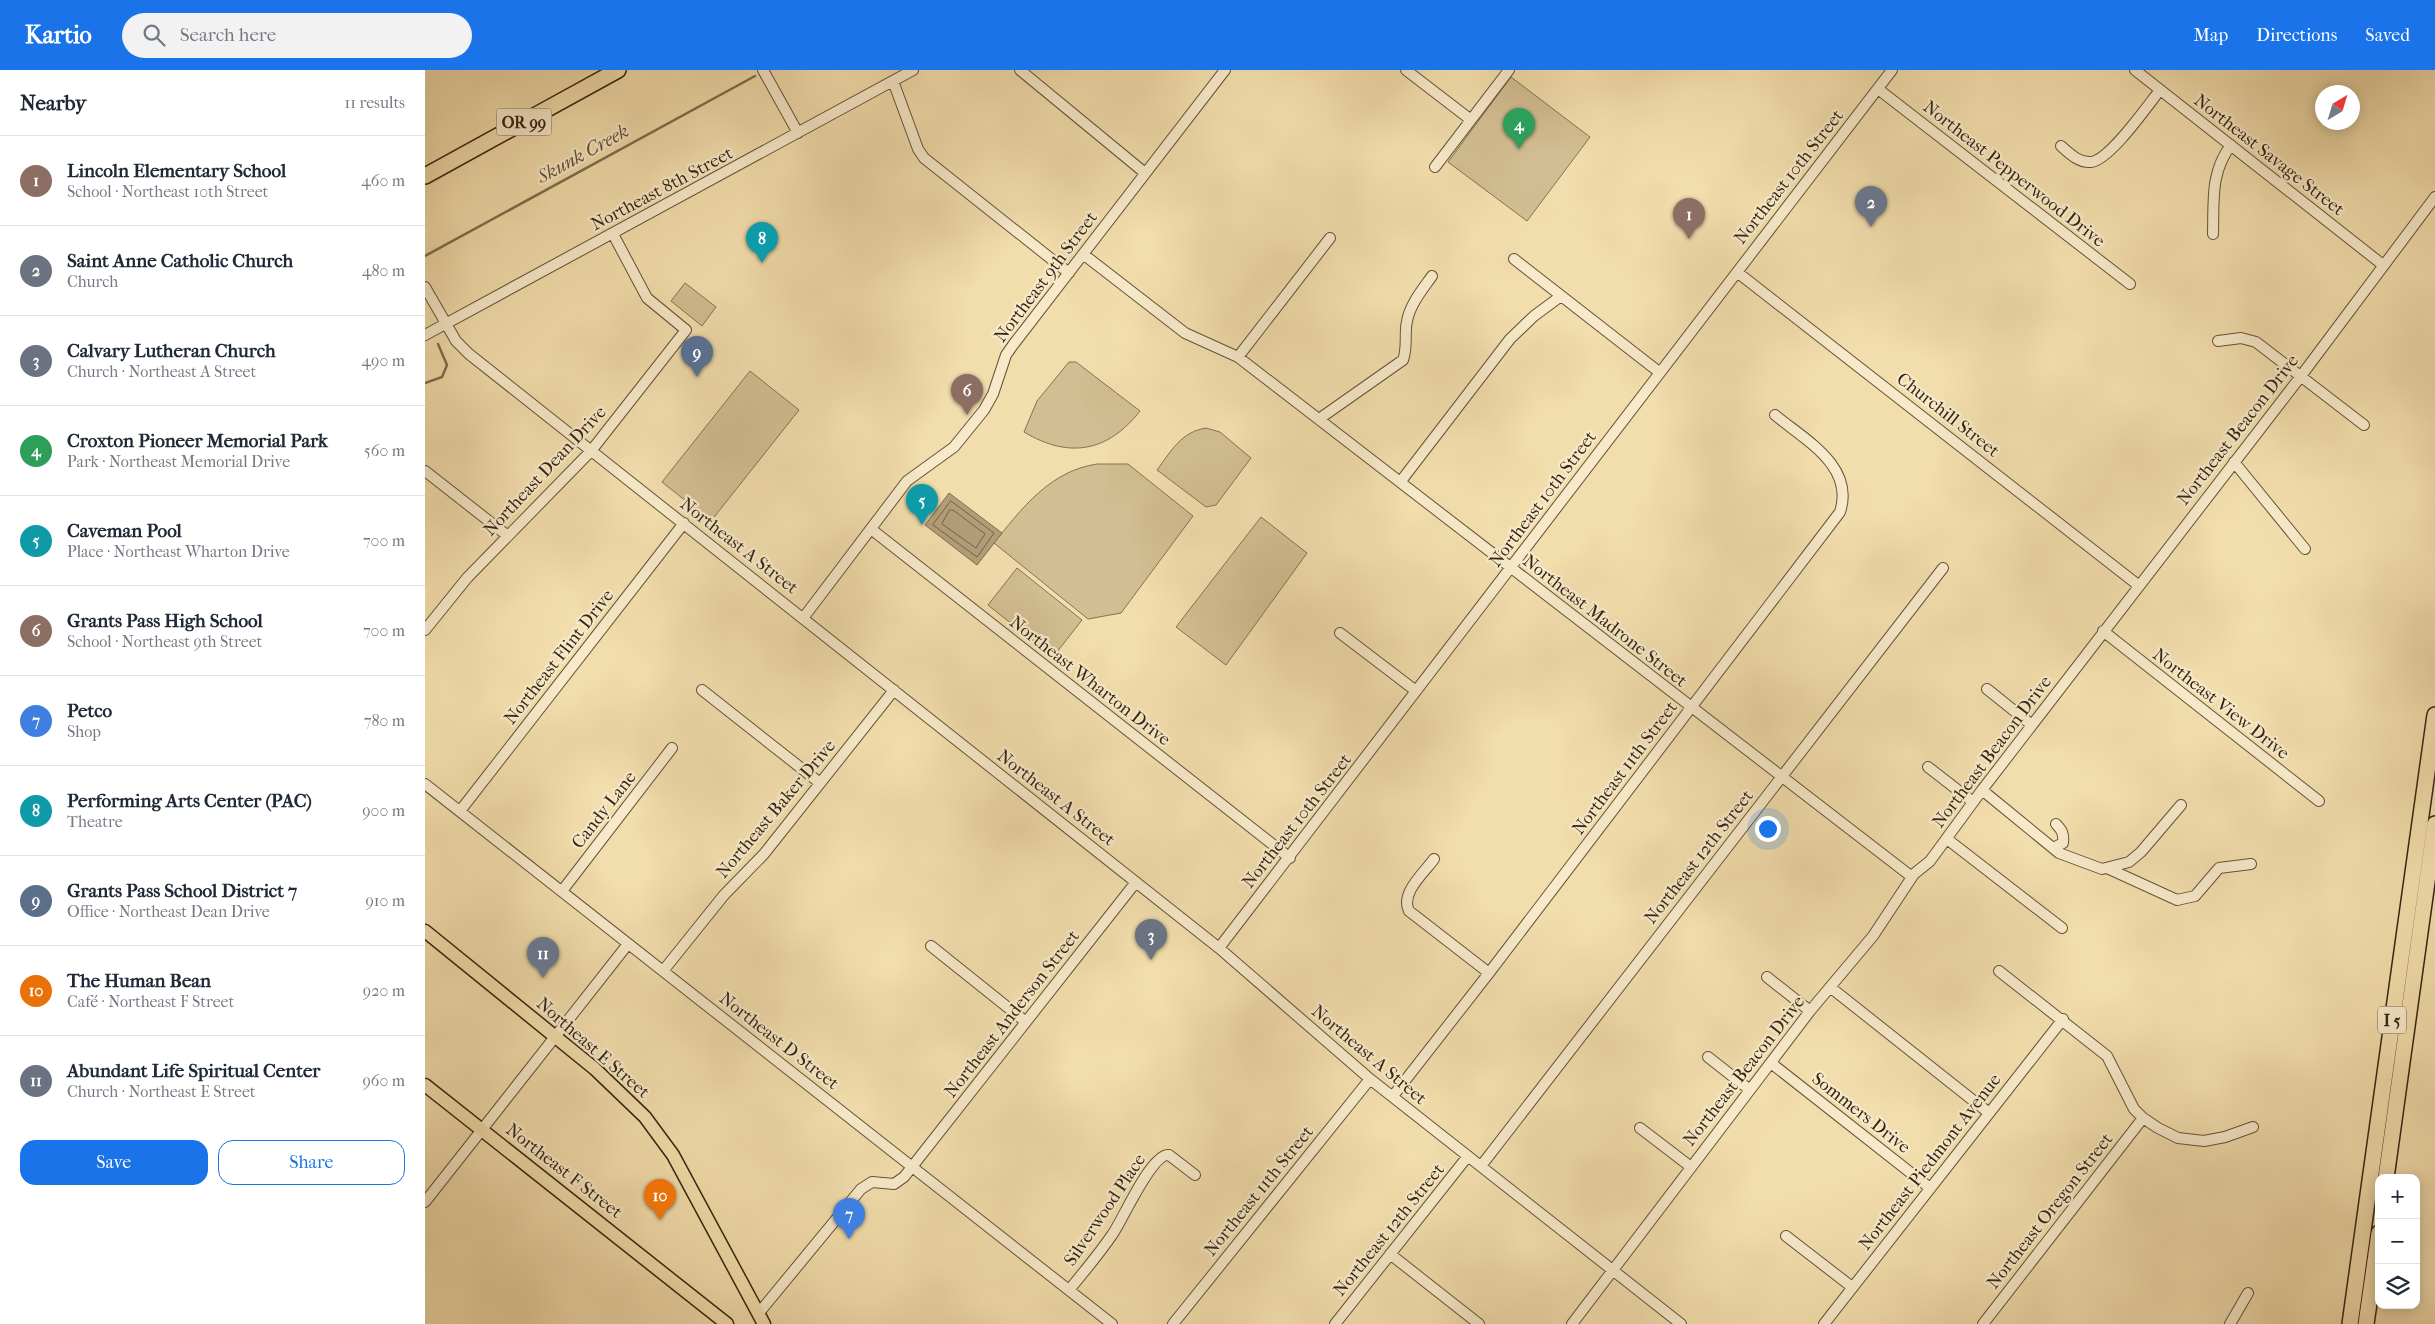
<!DOCTYPE html>
<meta charset="utf-8">
<style>
body{margin:0;font-family:"IM FELL French Canon",serif;background:#f2f2f3;color:#1f2937}
.controls{position:absolute;right:15px;bottom:15px;display:grid;overflow:hidden;border-radius:10px;box-shadow:0 2px 12px #0003}
.controls button{width:45px;height:45px;display:grid;place-items:center;padding:0;border:0;border-bottom:1px solid #e0e1e3;background:#fff;color:#1f2937;font:25px sans-serif}
.compass{position:absolute;left:1890px;top:15px;width:45px;height:45px;border-radius:50%;background:#fff;box-shadow:0 2px 12px #0003;rotate:38deg}
.you{position:absolute;left:1342px;top:758px;width:18px;height:18px;margin:-12px;border:4px solid #fff;border-radius:50%;background:#1a73e8;box-shadow:0 0 0 8px #1a73e833}
.badge{display:grid;place-items:center;width:32px;height:32px;border-radius:50%;background:#1a73e8;color:#fff;font-size:16px;font-weight:700}
.pin{position:absolute;translate:-50% -41px;filter:drop-shadow(0 1px 2px #0008)}
.pin::after{content:'';position:absolute;top:26px;width:18px;height:15px;background:inherit;clip-path:polygon(0 0,100% 0,50% 100%)}
.list{margin:0;padding:0;list-style:none}
h2{display:flex;justify-content:space-between;align-items:center;height:65px;margin:0;padding:0 20px;font-size:21px}
h2 small{font-size:16px;font-weight:400;color:#747a83}
.list li{display:grid;grid-template-columns:32px 1fr auto;gap:15px;align-items:center;box-sizing:border-box;height:90px;padding:0 20px;border-top:1px solid #e0e1e3}
.list b{display:block;font-size:19px;white-space:nowrap}
.list p{margin:0;font-size:16px;white-space:nowrap;color:#747a83}
.list em{font-size:16px;font-style:normal;color:#747a83}
.actions{display:flex;gap:10px;padding:15px 20px}
.actions a{flex:1;padding:11px 0;border:1px solid #1a73e8;border-radius:15px;text-align:center;font-size:18px;color:#1a73e8}
.actions .main{background:#1a73e8;color:#fff}
.icon{flex:none;width:28px;height:28px;fill:none;stroke:currentColor;stroke-width:2;stroke-linecap:round;stroke-linejoin:round}
.map{position:relative;flex:none;width:2010px;height:1254px;overflow:hidden}
header{display:flex;align-items:center;gap:30px;box-sizing:border-box;height:70px;padding:0 25px;background:#1a73e8;color:#fff}
header strong{font-size:24px}
nav{display:flex;gap:28px;margin-inline-start:auto;font-size:18px}
.search{width:350px;height:45px;background:#f2f2f3;display:flex;align-items:center;gap:12px;box-sizing:border-box;padding:0 18px;border-radius:28px;color:#747a83;font-size:19px}
main{display:flex}
aside{flex:1;background:#fff}
.map>svg:first-child{display:block}
</style>
<header>
<strong>Kartio</strong>
<div class="search"><svg class="icon" aria-label="search" viewBox="0 0 24 24"><circle cx="10" cy="10" r="6"/><path d="M15 15l6 6"/></svg>Search here</div>
<nav><a>Map</a><a>Directions</a><a>Saved</a></nav>
</header>
<main>
<aside>
<h2>Nearby<small>11 results</small></h2>
<ul class="list">
<li><span class="badge" style="background:#8d6e63">1</span><div><b>Lincoln Elementary School</b><p>School · Northeast 10th Street</p></div><em>460 m</em></li>
<li><span class="badge" style="background:#6b7280">2</span><div><b>Saint Anne Catholic Church</b><p>Church</p></div><em>480 m</em></li>
<li><span class="badge" style="background:#6b7280">3</span><div><b>Calvary Lutheran Church</b><p>Church · Northeast A Street</p></div><em>490 m</em></li>
<li><span class="badge" style="background:#2e9e5b">4</span><div><b>Croxton Pioneer Memorial Park</b><p>Park · Northeast Memorial Drive</p></div><em>560 m</em></li>
<li><span class="badge" style="background:#0f9aa8">5</span><div><b>Caveman Pool</b><p>Place · Northeast Wharton Drive</p></div><em>700 m</em></li>
<li><span class="badge" style="background:#8d6e63">6</span><div><b>Grants Pass High School</b><p>School · Northeast 9th Street</p></div><em>700 m</em></li>
<li><span class="badge" style="background:#3f7fe0">7</span><div><b>Petco</b><p>Shop</p></div><em>780 m</em></li>
<li><span class="badge" style="background:#0f9aa8">8</span><div><b>Performing Arts Center (PAC)</b><p>Theatre</p></div><em>900 m</em></li>
<li><span class="badge" style="background:#5c6f8a">9</span><div><b>Grants Pass School District 7</b><p>Office · Northeast Dean Drive</p></div><em>910 m</em></li>
<li><span class="badge" style="background:#e8710a">10</span><div><b>The Human Bean</b><p>Café · Northeast F Street</p></div><em>920 m</em></li>
<li><span class="badge" style="background:#6b7280">11</span><div><b>Abundant Life Spiritual Center</b><p>Church · Northeast E Street</p></div><em>960 m</em></li>
</ul>
<div class="actions"><a class="main">Save</a><a>Share</a></div>
</aside>
<div class="map">
<svg width="2010" height="1254" viewBox="0 0 2010 1254">
<rect width="100%" height="100%" fill="#f2ddac"/>
<filter id="stains"><feTurbulence type="fractalNoise" baseFrequency=".004" numOctaves="4"/><feColorMatrix values="0 0 0 0 .2 0 0 0 0 .09 0 0 0 0 .02 0 0 0 .5 -.17"/></filter>
<radialGradient id="worn" r=".72"><stop offset=".6" stop-color="#630" stop-opacity="0"/><stop offset="1" stop-color="#630" stop-opacity=".3"/></radialGradient>
<path fill="#d2be92" stroke="#837252" d="M1086 7 1165 67 1102 151 1023 92Z
M260 213 291 237 277 256 246 231Z
M644 292H651L715 341C683 382 644 389 599 362L612 331Z
M325 301 374 340 286 451 237 412Z
M781 358 795 362 826 388 791 435 781 437 732 400C746 381 756 362 781 358Z
M672 394H703L768 446 696 543 663 549 569 473C597 438 625 401 672 394Z
M836 447 882 483 801 595 751 557Z
M592 498 657 550 628 587 563 535Z"/>
<path fill="#b19e78" stroke="#7f6e4f" d="M524 423 577 463 552 495 500 455Z"/>
<g fill="none" stroke-linecap="round" stroke-linejoin="round">
<path stroke="#726245" stroke-width="1" d="M526 431 569 463 552 487 508 455Z
M525 440H528L560 464 551 478 517 454Z"/>
<path stroke="#7f6e4f" stroke-width="2.5" d="M0 186 330 6
M0 313 17 307 22 295 13 274"/>
<g stroke="#645338" stroke-width="12">
<path id="minor" d="M338 0 373 63
M595 0 720 103
M981 0 1046 50
M1710 0 1958 195
M468 11 493 79 499 88 644 203
M1453 19 1705 214
M1636 76C1645 84 1654 93 1666 92 1685 90 1723 35 1735 20
M1010 97 1084 0
M1788 164C1789 131 1785 103 1806 75
M658 184 760 263 813 287 1487 807
M1089 189 1234 302
M1312 202 1713 515
M0 217 31 271 44 284 794 878 945 1009 1256 1254
M0 265 488 0
M1793 271 1816 268 1831 272 1939 355
M813 287 905 168
M894 349 978 290C983 277 979 264 982 251 985 234 998 219 1007 206
M1809 392 1880 479
M0 401 83 466
M976 411 1085 269 1109 246 1136 226
M446 459 865 788
M379 547 482 411 529 377 559 340 568 324 581 285 588 275 800 0
M0 560 42 508 166 381 261 260 222 228 188 164
M1678 561 1894 731
M915 563 991 621
M1562 619 1607 655
M277 620 395 713
M1503 697 1548 732
M0 714 687 1254
M1557 720 1634 783 1677 799 1704 792 1716 782 1756 735
M35 741 259 453
M1522 769 1637 858
M1628 778 1638 773C1639 764 1637 760 1631 754
M1009 789C999 803 975 823 984 841L1064 903
M1682 798 1752 830 1770 826 1794 798 1826 794
M137 821 247 678
M506 876 601 952
M794 878 1467 0
M238 901 299 825 339 784 469 620
M1574 901 1682 986 1709 1039 1718 1048 1733 1058 1753 1068 1779 1071 1800 1067 1828 1057
M1342 907 1385 941
M1405 917 1564 1043
M1283 987 1325 1020
M1346 993 1505 1118
M968 1026 1064 903 1415 442C1430 396 1380 370 1350 345
M1215 1058 1266 1097
M1056 1096 1518 498
M0 1132 203 874
M1361 1166 1427 1217
M965 1184 1054 1254
M644 1220C659 1202 674 1184 687 1165 697 1152 726 1083 744 1085L770 1105
M333 1244 436 1119 447 1112 469 1114 479 1107 711 812
M748 1254 945 1009
M910 1254 1043 1086
M1147 1254 1385 941 1448 866 1489 804 1505 791 1557 720 1876 306 2010 127
M1399 1254 1638 949
M1558 1254 1718 1048
M1805 1254 1823 1223"/>
</g>
<g stroke="#342512" stroke-width="15">
<path id="major" d="M0 861 170 999 220 1047 248 1085 339 1254
M0 1015 302 1254"/>
</g>
<g stroke="#342512" stroke-width="18">
<path id="highway" d="M0 106 193 0
M1961 1108 2010 754
M1925 1254 2010 645
M1941 1254 1954 1163"/>
</g>
<use href="#minor" stroke="#f7e9c9" stroke-width="10"/>
<use href="#major" stroke="#f2ddac" stroke-width="12"/>
<use href="#highway" stroke="#f2ddac" stroke-width="15"/>
</g>
<g text-anchor="middle" dominant-baseline="central" stroke-width="4.5" stroke-linejoin="round" paint-order="stroke">
<g fill="#f7e9c9" stroke="#6e6049" stroke-width="1">
<rect x="71.5" y="38.5" width="55" height="27" rx="4"/>
<rect x="1953" y="936.5" width="28" height="27" rx="4"/>
</g>
<g font-size="16" font-weight="bold" fill="#342512">
<text x="99" y="52">OR 99</text>
<text x="1967" y="950">I 5</text>
</g>
<g font-size="18" fill="#342512" stroke="#f7e9c9">
<text transform="translate(1844 85) rotate(38)">Northeast Savage Street</text>
<text transform="translate(1589 104) rotate(38)">Northeast Pepperwood Drive</text>
<text transform="translate(1364 107) rotate(-52)">Northeast 10th Street</text>
<text transform="translate(237 119) rotate(-28)">Northeast 8th Street</text>
<text transform="translate(621 207) rotate(-53)">Northeast 9th Street</text>
<text transform="translate(1523 345) rotate(38)">Churchill Street</text>
<text transform="translate(1813 360) rotate(-52)">Northeast Beacon Drive</text>
<text transform="translate(120 401) rotate(-47)">Northeast Dean Drive</text>
<text transform="translate(1118 429) rotate(-53)">Northeast 10th Street</text>
<text transform="translate(314 476) rotate(38)">Northeast A Street</text>
<text transform="translate(1180 551) rotate(38)">Northeast Madrone Street</text>
<text transform="translate(134 587) rotate(-52)">Northeast Flint Drive</text>
<text transform="translate(665 611) rotate(38)">Northeast Wharton Drive</text>
<text transform="translate(1796 634) rotate(38)">Northeast View Drive</text>
<text transform="translate(1567 682) rotate(-53)">Northeast Beacon Drive</text>
<text transform="translate(1200 698) rotate(-53)">Northeast 11th Street</text>
<text transform="translate(631 728) rotate(38)">Northeast A Street</text>
<text transform="translate(351 739) rotate(-50)">Northeast Baker Drive</text>
<text transform="translate(179 740) rotate(-52)">Candy Lane</text>
<text transform="translate(872 751) rotate(-52)">Northeast 10th Street</text>
<text transform="translate(1274 787) rotate(-52)">Northeast 12th Street</text>
<text transform="translate(587 944) rotate(-52)">Northeast Anderson Street</text>
<text transform="translate(354 971) rotate(38)">Northeast D Street</text>
<text transform="translate(168 978) rotate(41)">Northeast E Street</text>
<text transform="translate(944 985) rotate(40)">Northeast A Street</text>
<text transform="translate(1319 1001) rotate(-52)">Northeast Beacon Drive</text>
<text transform="translate(1436 1043) rotate(38)">Sommers Drive</text>
<text transform="translate(1505 1092) rotate(-52)">Northeast Piedmont Avenue</text>
<text transform="translate(139 1101) rotate(38)">Northeast F Street</text>
<text transform="translate(834 1121) rotate(-51)">Northeast 11th Street</text>
<text transform="translate(680 1140) rotate(-56)">Silverwood Place</text>
<text transform="translate(1625 1141) rotate(-52)">Northeast Oregon Street</text>
<text transform="translate(964 1160) rotate(-51)">Northeast 12th Street</text>
</g>
<g font-size="19" font-style="italic" fill="#604f36" stroke="#f7e9c9">
<text transform="translate(158 84) rotate(-29)">Skunk Creek</text>
</g>
</g>
<rect width="100%" height="100%" filter="url(#stains)"/>
<rect width="100%" height="100%" fill="url(#worn)"/>
</svg>
<div class="controls">
<button>+</button>
<button>−</button>
<button><svg class="icon" aria-label="layers" viewBox="0 0 24 24"><path d="M12 4l9 5-9 5-9-5zM3 14l9 5 9-5"/></svg></button>
</div>
<svg class="compass" viewBox="-18 -18 36 36"><path d="M0-13l5 13h-10z" fill="#e53935"/><path d="M0 13l5-13h-10z" fill="#747a83"/></svg>
<div class="you"></div>
<div class="pin badge" style="left:1264px;top:169px;background:#8d6e63">1</div>
<div class="pin badge" style="left:1446px;top:157px;background:#6b7280">2</div>
<div class="pin badge" style="left:726px;top:890px;background:#6b7280">3</div>
<div class="pin badge" style="left:1094px;top:79px;background:#2e9e5b">4</div>
<div class="pin badge" style="left:497px;top:455px;background:#0f9aa8">5</div>
<div class="pin badge" style="left:542px;top:345px;background:#8d6e63">6</div>
<div class="pin badge" style="left:424px;top:1169px;background:#3f7fe0">7</div>
<div class="pin badge" style="left:337px;top:193px;background:#0f9aa8">8</div>
<div class="pin badge" style="left:272px;top:307px;background:#5c6f8a">9</div>
<div class="pin badge" style="left:235px;top:1150px;background:#e8710a">10</div>
<div class="pin badge" style="left:118px;top:908px;background:#6b7280">11</div>
</div>
</main>
